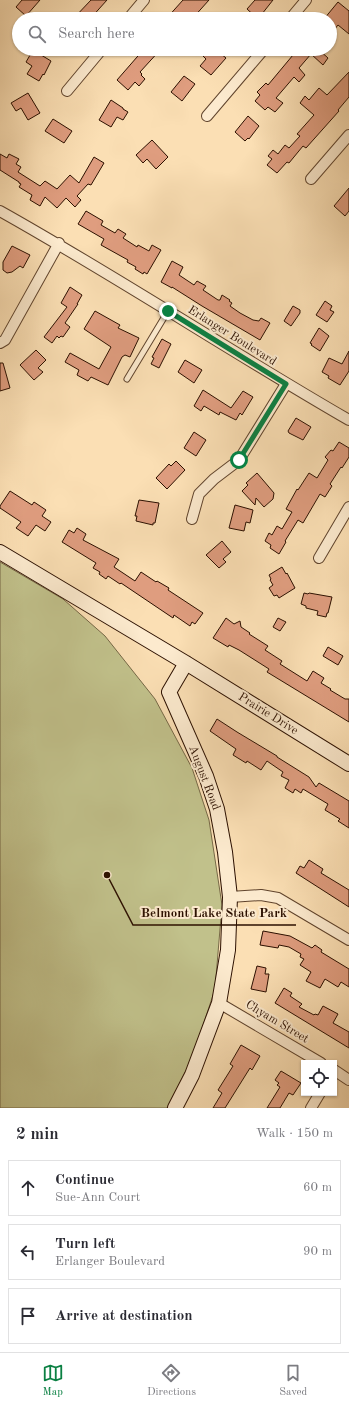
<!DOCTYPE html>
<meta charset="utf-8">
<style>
body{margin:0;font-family:"Old Standard TT",serif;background:#f7f7f7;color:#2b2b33}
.controls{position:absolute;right:12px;bottom:12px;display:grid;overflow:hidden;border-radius:0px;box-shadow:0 1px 3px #0004}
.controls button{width:36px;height:36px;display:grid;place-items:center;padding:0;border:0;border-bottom:1px solid #e1e1e2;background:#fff;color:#2b2b33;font:20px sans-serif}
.stop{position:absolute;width:12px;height:12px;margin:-9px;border:3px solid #0b8043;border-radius:50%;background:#fff}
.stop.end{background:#0b8043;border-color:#fff;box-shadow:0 1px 4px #0008}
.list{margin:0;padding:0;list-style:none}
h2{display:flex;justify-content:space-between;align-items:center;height:52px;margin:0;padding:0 16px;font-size:17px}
h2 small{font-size:13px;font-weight:400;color:#7c7c81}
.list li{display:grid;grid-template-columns:26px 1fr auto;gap:12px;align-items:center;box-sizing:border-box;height:56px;margin:0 8px 8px;padding:0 8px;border:1px solid #e1e1e2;border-radius:0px}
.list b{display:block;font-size:15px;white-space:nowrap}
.list p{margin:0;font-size:13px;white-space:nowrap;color:#7c7c81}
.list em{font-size:13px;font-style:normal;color:#7c7c81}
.icon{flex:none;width:22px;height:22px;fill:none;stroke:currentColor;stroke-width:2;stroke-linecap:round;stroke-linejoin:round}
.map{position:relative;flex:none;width:349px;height:1108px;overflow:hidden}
.search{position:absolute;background:#fff;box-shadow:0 1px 3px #0004;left:12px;right:12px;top:12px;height:44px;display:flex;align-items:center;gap:10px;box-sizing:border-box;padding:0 14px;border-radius:22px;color:#7c7c81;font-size:15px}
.sheet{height:244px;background:#fff}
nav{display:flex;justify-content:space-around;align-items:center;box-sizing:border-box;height:56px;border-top:1px solid #e1e1e2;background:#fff;font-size:11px;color:#7c7c81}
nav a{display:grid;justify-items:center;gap:2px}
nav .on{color:#0b8043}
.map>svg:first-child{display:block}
</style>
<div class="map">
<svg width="349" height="1108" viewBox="0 0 349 1108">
<rect width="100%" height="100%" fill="#fbdfb4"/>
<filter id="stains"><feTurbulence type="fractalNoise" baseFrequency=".005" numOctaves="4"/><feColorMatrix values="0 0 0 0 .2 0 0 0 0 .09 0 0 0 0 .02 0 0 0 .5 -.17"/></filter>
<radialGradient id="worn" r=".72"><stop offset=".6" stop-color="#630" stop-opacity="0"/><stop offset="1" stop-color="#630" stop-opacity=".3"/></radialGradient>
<path fill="#c1c18b" stroke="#766846" d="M0 562 63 599 105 636 155 699 192 768 209 820 222 905 215 989 192 1059 167 1108H0Z"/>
<path fill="#df9d7f" stroke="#2c1000" d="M22 0H40L26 16 16 7Z
M91 0H107L90 19H73Z
M183 0H209L192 19H166Z
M255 0H273L258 19 247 9Z
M338 2 349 11V34L338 25 330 35V19H324Z
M144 49H161L140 72 142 74 141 75 145 79 139 86 135 82 128 90 117 80Z
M207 49H215L226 58 211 75 200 66 206 59 202 55Z
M298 49H318L328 58 323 65 311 54 299 68 305 75 299 82 294 77 276 98 283 103 275 112 268 107 265 110 255 101 260 95 257 92 266 83 268 85Z
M33 50 51 61 44 75 43 74 39 81 27 74 32 66 26 62Z
M349 72V97L338 110 339 111 306 148 303 146 289 163 287 162 277 173 267 165 272 159 268 156 273 150 278 154 285 145 289 148 300 136 297 134 314 115 300 103 305 96 309 100 319 88 327 95Z
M184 76 195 84 182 101 171 92Z
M28 93 40 113 28 120 21 108 16 111 11 103Z
M111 100 123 108V109L128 112 123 120 117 117 111 127 99 120Z
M248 116 259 126 249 139 248 138 245 141 235 132Z
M53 119 72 131 64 143 45 131Z
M152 140 168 157 156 169 147 159 143 163 136 155Z
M0 154 7 158 9 154 19 159 16 164 21 167 18 172 40 186 45 181 57 189 70 175 79 183 94 157 104 163 91 185 88 184 77 196 81 200 75 207 66 198 57 208 45 197 40 206 30 200 32 195 19 187 21 184 19 183V182L0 170Z
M349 188V211L345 216 334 206Z
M86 211 103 221 101 225 115 233 118 229 126 234 123 238 137 247 138 245 149 251 152 245 161 250 147 274 144 272 143 274 135 269 136 267 127 262 128 260 101 245 104 239 78 224Z
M12 246 30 255 23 268 20 266 12 272 7 273 3 270V262Z
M172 261 183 267 179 275 194 285 197 281 206 286 203 290 218 300H220L222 295 230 300 229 301 232 303 230 306 240 313 253 320 259 321 261 318 270 323 260 340 202 306 172 287V288L161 282Z
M70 287 82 295 77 304H78L65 323 70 327 63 337 61 336 59 338 57 336 52 343 44 337 67 307 61 303Z
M325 301 332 306 330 310 334 312 327 322 316 315Z
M293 306 300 310V313L291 326 284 321Z
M95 311 120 325 118 328 139 338 130 357 125 355 122 357 108 385 91 377 88 381 77 375 79 370 65 362 70 353 99 369 111 347 84 329Z
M319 328 329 336 320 351 311 345 312 344 310 343Z
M162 339 171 344 159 368 151 364 154 358 152 357Z
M36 350 46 360 38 368 43 372 34 380 20 365Z
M349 351V371L340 385 328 378 329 376 322 372 329 358 342 364Z
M185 360 202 370 194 383 178 372Z
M0 363H3L10 388 0 391Z
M203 390 231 408 243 391 253 397 242 415 240 413 236 420 220 412 219 415 204 406 201 411 194 406Z
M296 418 311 427 303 440 289 433 288 431Z
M194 432 206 440 196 456 184 448Z
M339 442 349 448V457L342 468 341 467 330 484 332 486 325 497 320 494 303 523 298 520 285 541 286 542 279 554 270 548 271 545 265 541 269 533 272 535 277 526 282 529 292 512 286 509 297 489 298 490 309 473 317 478 328 460 325 457 331 450 333 451Z
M176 461 185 470 167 489 156 478 169 464 171 466Z
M257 473 274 493 273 499 264 507 256 498 255 505 242 491 248 485 246 483Z
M10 491 32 505 34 502 46 510 42 516 51 522 45 531 36 525 28 536 16 528 21 522 0 508V506Z
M139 500 159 503 155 523H153V525L136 521 137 516H135Z
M235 505 253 510 250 523 246 522 244 531 229 528Z
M77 528 86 534 83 540 119 559 114 567 135 581 141 572 156 582 157 581 169 588 168 590 203 613 195 624 192 622 190 626 174 615 173 618 121 583 120 584 108 576 106 579 99 574 100 572 93 568 96 563 62 542 69 530 74 533Z
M222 541 231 552 223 559 226 562 219 568 206 555Z
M282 567 286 574 287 573 295 588 279 598 277 595 274 596 269 588 273 585 270 580 271 579 269 575Z
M304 593 308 594 309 593 332 597 328 613H327L326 617 317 615 318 611 306 608V606L301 604Z
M226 618 234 624 240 621 241 627 250 633 249 634 268 646 265 650 282 661 280 664 307 681 313 671 324 678 321 683 331 689 330 690 345 699H349V722L267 672 269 669 239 650 229 645 228 647 213 638Z
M278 618 286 622 280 631 273 627Z
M328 647 343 656 338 665 323 656Z
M217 719 237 732 277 756V757L309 777 316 787 319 783 349 801V828L338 821 340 819 325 810 328 804 303 789 301 793 295 789 293 793 285 788 289 780 281 776 283 772 267 761 261 770 247 761 246 763 233 755 236 749 210 731Z
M309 860 323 869 321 873 349 890V907L296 873 300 866 304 868Z
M263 931 290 936 312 948 315 945 322 950 321 952 349 969V987L341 982 338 987 325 979 320 988 306 981 311 972 300 965 304 959 300 957 301 954 289 947 279 945 278 948 260 945Z
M257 966 266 968 265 974H269L266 992 251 989Z
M284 988 292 993 290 996 302 1004 299 1007 314 1015 315 1014 318 1015 323 1006 338 1014 333 1023 349 1032V1048L275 1003Z
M241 1045 260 1056 252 1070 250 1068 225 1108H213L222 1093 218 1090 233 1066 230 1064Z
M281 1071 301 1083 293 1095 289 1093 280 1108H267L280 1087 277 1085 279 1083 275 1080Z"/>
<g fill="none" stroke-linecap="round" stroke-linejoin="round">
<g stroke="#60442d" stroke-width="7">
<path id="lane" d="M127 379 168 311"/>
</g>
<g stroke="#60442d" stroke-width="12">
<path id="street" d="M128 19 144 0
M290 19 306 0
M67 91 102 49
M207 116 264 49
M311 179 349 135
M0 211C118 277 231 352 349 420
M0 343 5 340 59 243
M192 519 199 494 214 479 239 460 286 384
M319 558 349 507
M230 897 261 895 278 898 349 940
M219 1003 321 1063
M334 1070 349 1080
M311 1108 320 1093"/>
</g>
<g stroke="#2c1000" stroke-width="16">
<path id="secondary" d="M0 552 186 663 349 764
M175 1108 192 1075 219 1003 228 950 230 897 225 852 217 809 206 776 169 692 186 663"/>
</g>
<use href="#lane" stroke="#fceace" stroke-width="5"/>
<use href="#street" stroke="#fceace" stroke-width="10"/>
<use href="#secondary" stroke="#fceace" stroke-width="14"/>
</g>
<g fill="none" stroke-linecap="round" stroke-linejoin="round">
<path stroke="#0b8043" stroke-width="5" d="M168 311 286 384 239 460"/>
</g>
<g text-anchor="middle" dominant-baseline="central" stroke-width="4" stroke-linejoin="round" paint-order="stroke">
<g font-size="12" fill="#2c1000" stroke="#fceace">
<text transform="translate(232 336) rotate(32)">Erlanger Boulevard</text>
<text transform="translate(268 714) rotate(32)">Prairie Drive</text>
<text transform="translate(204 778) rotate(69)">August Road</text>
<text transform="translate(277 1022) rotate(31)">Chyam Street</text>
</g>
</g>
<path fill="none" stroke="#2c1000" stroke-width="1.5" d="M107 875L133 925H296"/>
<circle fill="#2c1000" stroke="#fceace" stroke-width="1.5" cx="107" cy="875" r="4"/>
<g font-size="13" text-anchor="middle" font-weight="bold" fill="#2c1000" stroke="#fceace" stroke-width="4" stroke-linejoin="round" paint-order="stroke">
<text x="214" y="917">Belmont Lake State Park</text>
</g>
<rect width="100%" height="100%" filter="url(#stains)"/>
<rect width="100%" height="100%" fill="url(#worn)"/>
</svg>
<div class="controls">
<button><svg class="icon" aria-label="locate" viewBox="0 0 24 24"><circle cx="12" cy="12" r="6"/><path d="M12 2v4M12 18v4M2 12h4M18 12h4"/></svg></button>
</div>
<div class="stop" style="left:239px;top:460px"></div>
<div class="stop end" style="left:168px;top:311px"></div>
<div class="search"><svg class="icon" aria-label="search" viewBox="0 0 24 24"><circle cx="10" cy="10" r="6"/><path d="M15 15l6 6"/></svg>Search here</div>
</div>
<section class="sheet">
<h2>2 min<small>Walk · 150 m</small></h2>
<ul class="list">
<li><svg class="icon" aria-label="ahead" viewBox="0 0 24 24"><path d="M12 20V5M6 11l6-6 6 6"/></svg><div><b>Continue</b><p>Sue-Ann Court</p></div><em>60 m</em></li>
<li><svg class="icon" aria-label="left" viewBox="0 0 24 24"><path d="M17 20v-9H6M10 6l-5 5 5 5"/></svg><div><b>Turn left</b><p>Erlanger Boulevard</p></div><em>90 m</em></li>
<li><svg class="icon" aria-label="arrive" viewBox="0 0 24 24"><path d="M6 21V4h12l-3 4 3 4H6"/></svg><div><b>Arrive at destination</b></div></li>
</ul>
</section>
<nav>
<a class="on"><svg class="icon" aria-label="map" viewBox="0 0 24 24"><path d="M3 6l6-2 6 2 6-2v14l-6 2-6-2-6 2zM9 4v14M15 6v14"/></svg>Map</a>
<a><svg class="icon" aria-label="directions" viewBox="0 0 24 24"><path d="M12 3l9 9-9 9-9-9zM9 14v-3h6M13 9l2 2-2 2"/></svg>Directions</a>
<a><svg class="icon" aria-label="saved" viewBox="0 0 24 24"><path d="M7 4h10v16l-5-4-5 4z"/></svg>Saved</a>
</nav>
